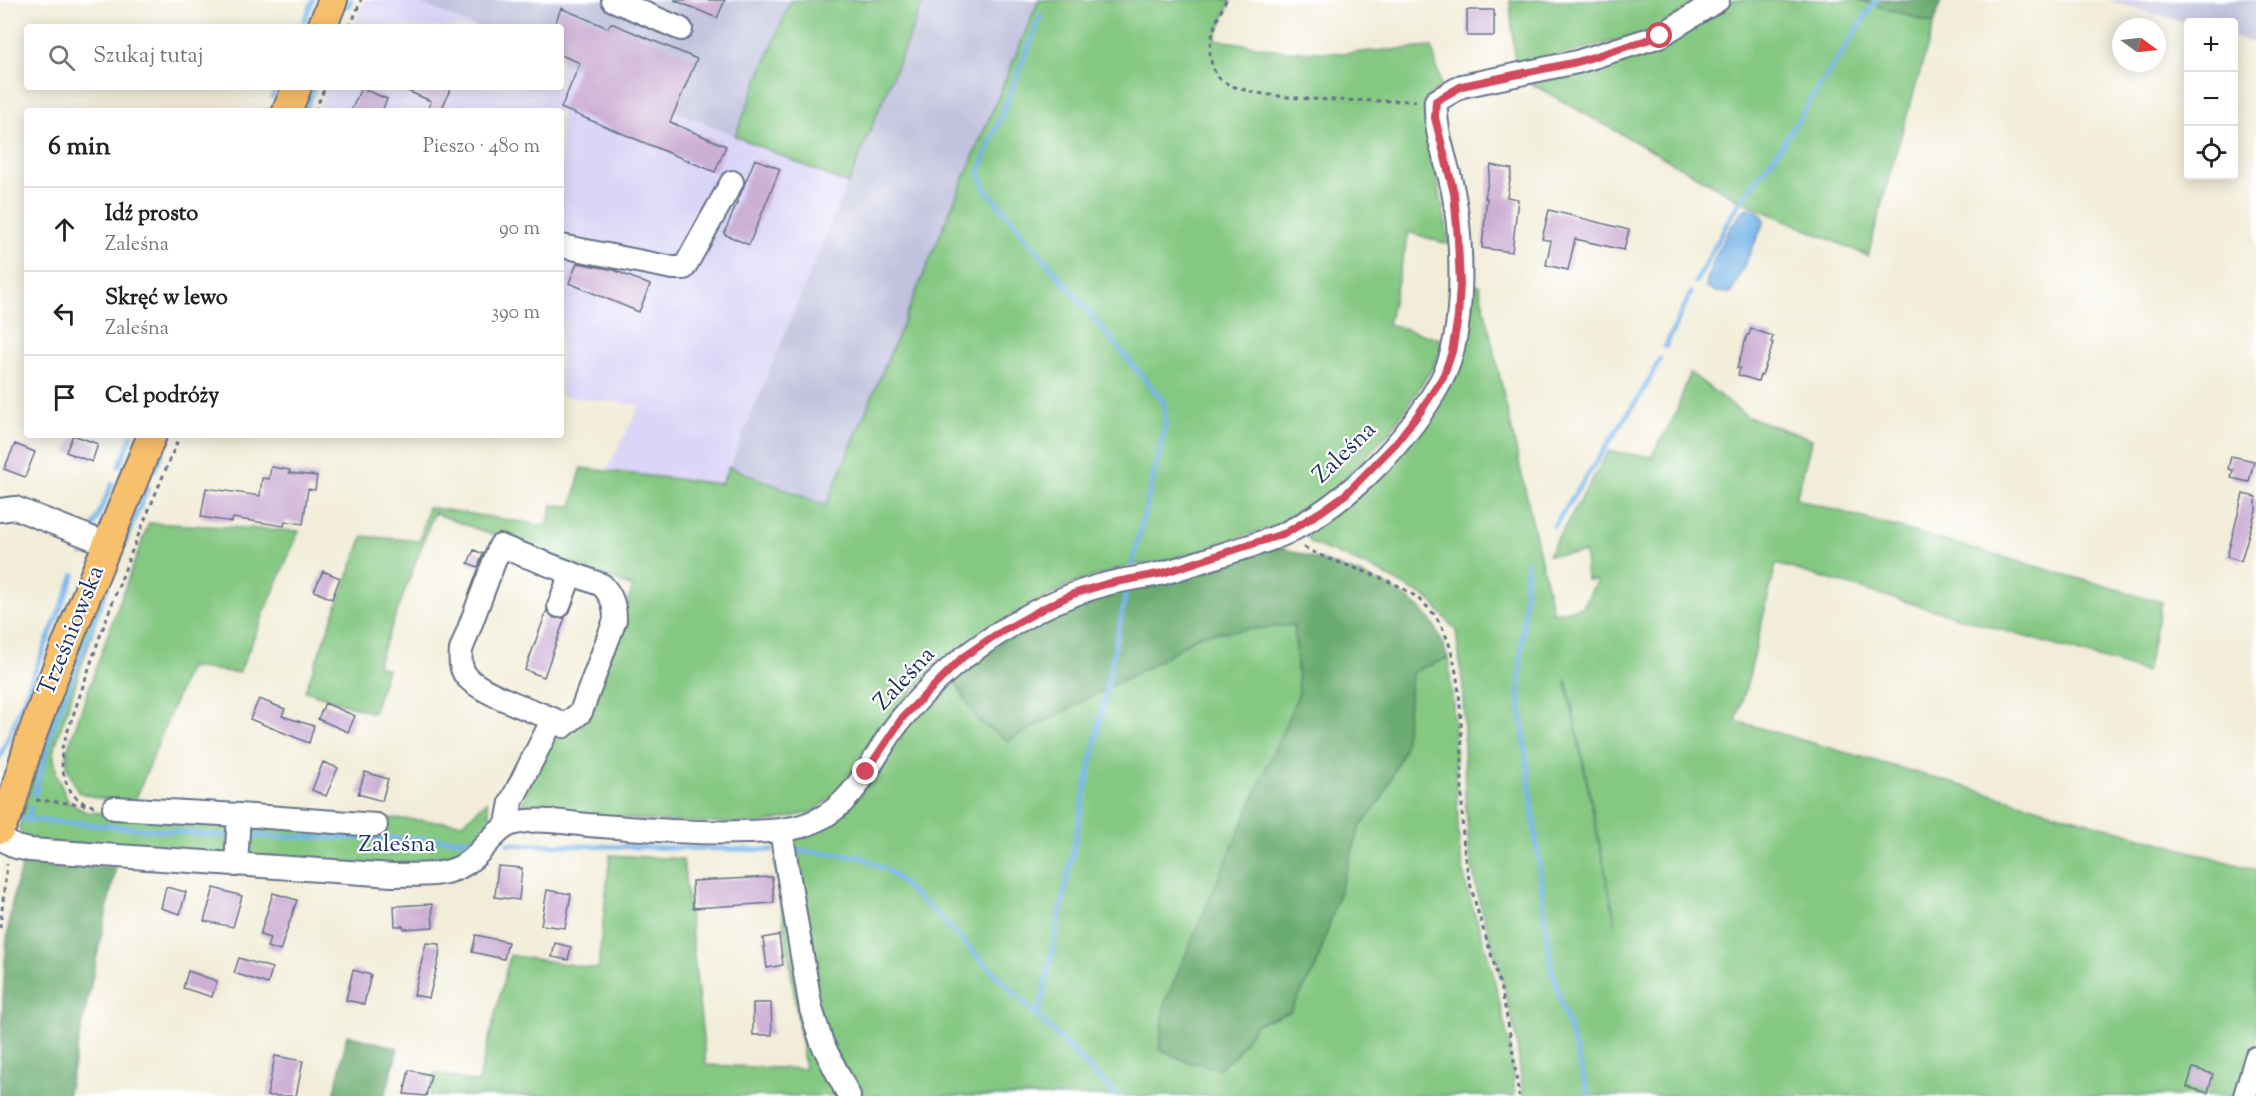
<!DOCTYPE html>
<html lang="pl">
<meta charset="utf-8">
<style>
body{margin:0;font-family:"Sorts Mill Goudy",serif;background:#f6f6f6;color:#222}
.controls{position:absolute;right:18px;top:18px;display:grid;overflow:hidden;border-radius:6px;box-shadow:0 3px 15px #0003}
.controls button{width:54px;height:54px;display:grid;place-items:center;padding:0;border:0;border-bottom:2px solid #e0e0e0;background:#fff;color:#222;font:30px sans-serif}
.compass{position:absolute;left:2112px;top:18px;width:54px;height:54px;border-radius:50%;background:#fff;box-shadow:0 3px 15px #0003;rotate:105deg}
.stop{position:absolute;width:18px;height:18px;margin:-14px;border:4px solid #d1495b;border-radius:50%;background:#fff}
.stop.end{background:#d1495b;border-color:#fff;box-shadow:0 2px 6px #0008}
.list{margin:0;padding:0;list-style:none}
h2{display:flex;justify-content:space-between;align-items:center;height:78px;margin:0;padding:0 24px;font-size:26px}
h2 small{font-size:20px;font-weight:400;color:#767676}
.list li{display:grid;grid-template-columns:39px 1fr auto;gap:18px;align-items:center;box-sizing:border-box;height:84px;padding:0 24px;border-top:2px solid #e0e0e0}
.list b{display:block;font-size:22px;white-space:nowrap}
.list p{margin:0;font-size:20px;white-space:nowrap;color:#767676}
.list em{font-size:20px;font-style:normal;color:#767676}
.icon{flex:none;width:33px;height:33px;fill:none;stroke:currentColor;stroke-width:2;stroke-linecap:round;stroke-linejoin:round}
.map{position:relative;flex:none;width:2256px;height:1096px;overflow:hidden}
.search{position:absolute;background:#fff;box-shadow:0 3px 15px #0003;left:24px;top:24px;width:540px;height:66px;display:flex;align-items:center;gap:15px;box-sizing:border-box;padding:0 21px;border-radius:6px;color:#767676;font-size:22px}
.panel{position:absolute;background:#fff;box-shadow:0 3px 15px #0003;left:24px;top:108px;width:540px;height:330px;border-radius:6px}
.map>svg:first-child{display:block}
</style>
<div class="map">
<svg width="2256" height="1096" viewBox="0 0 2256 1096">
<rect width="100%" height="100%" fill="#fff"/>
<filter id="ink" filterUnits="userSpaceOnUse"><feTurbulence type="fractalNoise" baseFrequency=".0167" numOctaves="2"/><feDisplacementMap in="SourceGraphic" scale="12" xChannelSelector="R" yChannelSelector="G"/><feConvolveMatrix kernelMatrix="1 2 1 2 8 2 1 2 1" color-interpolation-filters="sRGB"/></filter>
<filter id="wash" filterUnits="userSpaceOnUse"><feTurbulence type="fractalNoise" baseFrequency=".008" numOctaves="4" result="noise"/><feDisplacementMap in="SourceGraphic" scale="24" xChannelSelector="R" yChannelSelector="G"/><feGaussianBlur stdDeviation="1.35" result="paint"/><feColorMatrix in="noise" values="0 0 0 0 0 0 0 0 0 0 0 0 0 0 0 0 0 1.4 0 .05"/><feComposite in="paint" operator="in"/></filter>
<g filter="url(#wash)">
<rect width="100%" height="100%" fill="#f2edd8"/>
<path fill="#dbd6f7" d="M365 0H412L476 27H353Z
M561 63 848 184 721 484 607 470 640 405 561 396V111H318L328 87H561Z"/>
<path fill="#c1c2dd" d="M412 0H791L735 136 561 63V27H476Z
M924 0H1039L826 506 729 467Z
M2108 0H2256V43L2234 37V22L2188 24Z"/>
<path fill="#84c882" stroke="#507c70" stroke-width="1.5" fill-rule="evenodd" d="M791 0H924L848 184 735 136Z
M1039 0H1231L1215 39 1284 51 1345 53 1432 47 1441 85 1424 101V112L1450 245 1409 232 1388 324 1446 341 1430 372 1390 432 1334 490 1273 527 1152 565H1132L1074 583 995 624 942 659 881 727 839 791 813 812 760 824 653 821 520 808 558 715 583 726 633 587 434 513 377 665 387 669 373 713 305 691 363 536 420 541 428 507 547 526 552 505 572 506 581 468 721 484 729 467 826 506Z
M1510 0H1700L1650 32 1515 67Z
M1734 0H1859L1934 24 1889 176 1868 256 1741 201 1530 83 1667 41Z
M1471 283 1479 285 1553 613 1583 607 1597 580H1587L1585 553 1548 555 1609 451 1651 457 1675 415 1690 373 1748 417 1812 439 1796 499 2162 602 2146 672 1776 564 1746 688 1736 721 2256 870V1041L2240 1096H1523L1516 1036 1506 993 1478 897 1469 851 1465 793 1463 688 1456 631 1430 600 1378 571 1311 543 1307 535 1426 415ZM1567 681 1616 925 1566 681Z
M149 523 299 531 239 673 189 667 134 803 97 798 78 792 67 768V751L115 614Z
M102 586H108L53 752 57 776 69 803 86 812 229 821 384 828 389 818 463 823 487 801 491 819 457 856 431 866H396L31 841 22 835 19 829 24 808 48 728Z
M1294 625 1299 693 1259 789 1234 1057 1256 1024 1290 1012 1316 967 1359 829 1382 798 1404 749 1412 672 1448 658 1453 705 1459 847 1467 889 1491 965 1510 1047 1515 1096H853L814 1000 791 837H803L822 827 931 697 954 680 978 721 1008 741 1155 663 1202 634Z
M610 855 683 859 706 1065 805 1069 775 862 845 1096H430L435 1073 478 1083 510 955 598 969Z"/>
<path fill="#6bac70" stroke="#436e67" stroke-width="1.5" d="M1859 0H1941L1934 24Z
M1279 547C1322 561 1400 581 1428 617 1438 629 1443 644 1448 658L1412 672 1404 749 1382 798 1359 829 1316 967 1290 1012 1256 1024 1234 1057 1219 1068 1188 1062 1159 1049 1165 1002 1299 693 1294 625 1202 634 1155 663 1008 741 978 721 954 680 1004 639 1060 611 1114 588Z
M23 863 116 867 67 1096H0C0 1057 2 1019 4 981 6 942 9 900 23 863Z
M347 1035 398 1048 385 1096H334Z"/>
<path fill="#76b5e9" stroke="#4872a4" stroke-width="1.5" d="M1750 208C1758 211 1762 213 1765 221L1731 293 1716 292 1706 288C1709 264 1729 226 1745 209Z"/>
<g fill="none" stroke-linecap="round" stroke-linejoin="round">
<path stroke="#76b5e9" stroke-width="5" d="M348 6 351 0
M1041 15 979 172 984 187 1163 401 1166 425 1132 565
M304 21 313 0
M340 27 341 25
M272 97 276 87
M266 111 267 110
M305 111 315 87
M1696 282 1732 214 1780 148 1876 0
M1665 347 1691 293
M119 466 132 435
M155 469 170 435
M1554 526 1643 391 1660 359
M92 530 112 484
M82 554 86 545
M1527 563 1519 693 1551 966 1589 1096
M113 571 148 487
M0 757 74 575
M35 794 52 730 108 586
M22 819 228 836
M28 820 31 808
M245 836 470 840
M508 844 772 850
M791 850 861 857 890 872 933 911 1117 1096
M1036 1016 1041 1006 1126 593"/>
</g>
<g id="blocks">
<path fill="#ccafd4" d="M674 0H725L717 18Z
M561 8 608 28 611 23 697 59 670 122 726 146 715 172 561 108 580 63 561 55V27H554Z
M1467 10H1494V36H1467Z
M398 87H451L441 111H427L431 101Z
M361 88 387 99 382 111H351Z
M755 159 780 169 749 245 724 234Z
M1491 165 1512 169 1507 197 1518 199 1512 252 1482 248 1487 198H1485Z
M1549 210 1629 230 1624 250 1575 239 1568 270 1546 265 1551 241 1542 239Z
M577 263 614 270 650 285 639 312 569 283Z
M1751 329 1773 336 1771 342 1773 343 1770 353 1762 375H1760L1758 381 1738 375 1740 368H1737L1747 335H1749Z
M73 435 98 444 92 462 66 452Z
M15 444 35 452 25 477 4 469Z
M2231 456 2254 461 2249 482 2231 478 2233 470 2228 469Z
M271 467 290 470 289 473 317 476 315 490 308 489 303 524 285 521 284 526 233 518 232 522 201 517 206 488 260 496 262 478 269 479Z
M2243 494 2256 497V510L2241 561 2227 557Z
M474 550 483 554 478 567 468 563Z
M323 571 340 578 332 599 314 591Z
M547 610 554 618H565L544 677 525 670Z
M259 699 285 709 282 716 314 726 309 743 250 719Z
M325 703 355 716 348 732 318 719Z
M323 762 338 768 326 796 312 790Z
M365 772 388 779 382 801 358 794Z
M498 866 522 868 519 900 495 897Z
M772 877 774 903 693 908 692 881Z
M166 887 186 892 180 914 161 908Z
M214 888 242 896 233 927 204 921Z
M547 890 571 894 565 928 541 925Z
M273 893 297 900 280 951 267 947 270 938 260 935Z
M432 904 433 927 404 929 403 926H395L394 906Z
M476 935 508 942 504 959 472 952Z
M779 935 783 965 767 968 763 938Z
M426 943 440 944 439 958 429 998 414 995Z
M555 943 571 947 568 960 552 957Z
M239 958 272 968 268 984 234 973Z
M353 970 371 975 364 1004 346 1000Z
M188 971 217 981 212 997 183 988Z
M753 1003H771L772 1035H753Z
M275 1056 303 1061 296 1096H267Z
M2193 1068 2213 1074 2208 1093 2187 1087Z
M409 1070 431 1075 426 1096 404 1094Z"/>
</g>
</g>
<g filter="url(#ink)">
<use href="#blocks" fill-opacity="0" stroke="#667289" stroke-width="1.5"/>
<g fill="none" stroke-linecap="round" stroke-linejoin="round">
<g stroke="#667289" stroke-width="26">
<path id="minor" d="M613 0 681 29
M561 246 673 268H684L732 182
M0 510 15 508 107 544
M559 606 571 573
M114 808 239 815 236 865
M239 815 376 825
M507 824 511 802 553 719C531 710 481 693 467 677 460 669 460 660 461 650L500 546 602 585C612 596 615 605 615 620L581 712 564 726 553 719
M781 831 811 1009 822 1043 849 1096
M0 838 16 847 30 850 392 875C414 874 440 877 460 867 479 858 488 838 505 827 511 823 520 822 527 821 546 819 568 823 588 825 641 829 694 834 748 832 771 831 794 831 815 821 859 802 873 753 902 718 926 689 955 662 987 641 1022 617 1061 596 1103 585 1122 579 1143 578 1163 573 1182 568 1202 561 1221 555 1243 548 1266 542 1286 533 1348 503 1410 439 1442 379 1466 333 1463 241 1453 191 1447 161 1434 132 1436 101L1462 86 1577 62 1660 36 1718 0
M2245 1096 2256 1058"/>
</g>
<g stroke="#667289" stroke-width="32">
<path id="major" d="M322 27 333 0
M287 111 297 87
M0 829 10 809 29 743 58 665 152 435"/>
</g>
<path stroke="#667289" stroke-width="3" stroke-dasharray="4.5 4.5" stroke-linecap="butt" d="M1226 0C1216 23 1202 49 1216 74 1233 105 1380 100 1416 101
M350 27 361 0
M315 111 325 87
M1304 547C1346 571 1398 573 1432 612 1474 662 1457 783 1464 848 1468 889 1485 931 1496 971 1508 1012 1513 1054 1519 1096
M36 800 89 805
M94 806C66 801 60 771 62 748L100 636 131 553 180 435
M0 928 7 864"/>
<use href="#minor" stroke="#fff" stroke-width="22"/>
<use href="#major" stroke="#f8bf6c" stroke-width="28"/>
</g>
</g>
<g fill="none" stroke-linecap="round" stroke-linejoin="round" filter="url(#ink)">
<path stroke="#d1495b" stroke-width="8" d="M866 772 903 717 963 657 994 636 1044 608 1073 594 1106 584 1163 573 1286 533 1322 511 1346 494 1396 443 1420 412 1443 377 1452 352 1458 317 1460 285 1458 239 1454 193 1435 118 1436 101 1462 86 1577 62 1660 36"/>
</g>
<g text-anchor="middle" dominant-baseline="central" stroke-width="4.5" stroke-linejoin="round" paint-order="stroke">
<g font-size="24" fill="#1b2f5e" stroke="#fff">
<text transform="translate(1345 453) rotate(-44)">Zaleśna</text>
<text transform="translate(72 631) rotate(-68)">Trześniowska</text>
<text transform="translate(905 679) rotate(-47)">Zaleśna</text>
<text x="397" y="845">Zaleśna</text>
</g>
</g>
</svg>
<div class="controls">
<button>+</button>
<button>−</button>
<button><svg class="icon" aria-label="locate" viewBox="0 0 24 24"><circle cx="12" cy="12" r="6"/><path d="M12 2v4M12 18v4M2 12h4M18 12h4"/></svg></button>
</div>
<svg class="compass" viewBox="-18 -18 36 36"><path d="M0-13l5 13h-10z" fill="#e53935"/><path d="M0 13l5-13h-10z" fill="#767676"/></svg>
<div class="stop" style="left:1660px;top:36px"></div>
<div class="stop end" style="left:866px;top:772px"></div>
<div class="search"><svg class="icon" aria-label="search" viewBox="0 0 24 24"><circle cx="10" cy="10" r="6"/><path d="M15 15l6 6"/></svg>Szukaj tutaj</div>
<section class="panel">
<h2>6 min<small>Pieszo · 480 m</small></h2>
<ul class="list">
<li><svg class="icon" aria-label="ahead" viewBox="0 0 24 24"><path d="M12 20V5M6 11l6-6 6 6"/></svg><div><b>Idź prosto</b><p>Zaleśna</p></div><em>90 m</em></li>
<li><svg class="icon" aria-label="left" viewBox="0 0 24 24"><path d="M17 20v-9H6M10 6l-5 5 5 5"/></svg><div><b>Skręć w lewo</b><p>Zaleśna</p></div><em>390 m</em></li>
<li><svg class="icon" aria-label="arrive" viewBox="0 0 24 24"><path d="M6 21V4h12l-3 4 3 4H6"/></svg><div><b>Cel podróży</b></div></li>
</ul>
</section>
</div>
